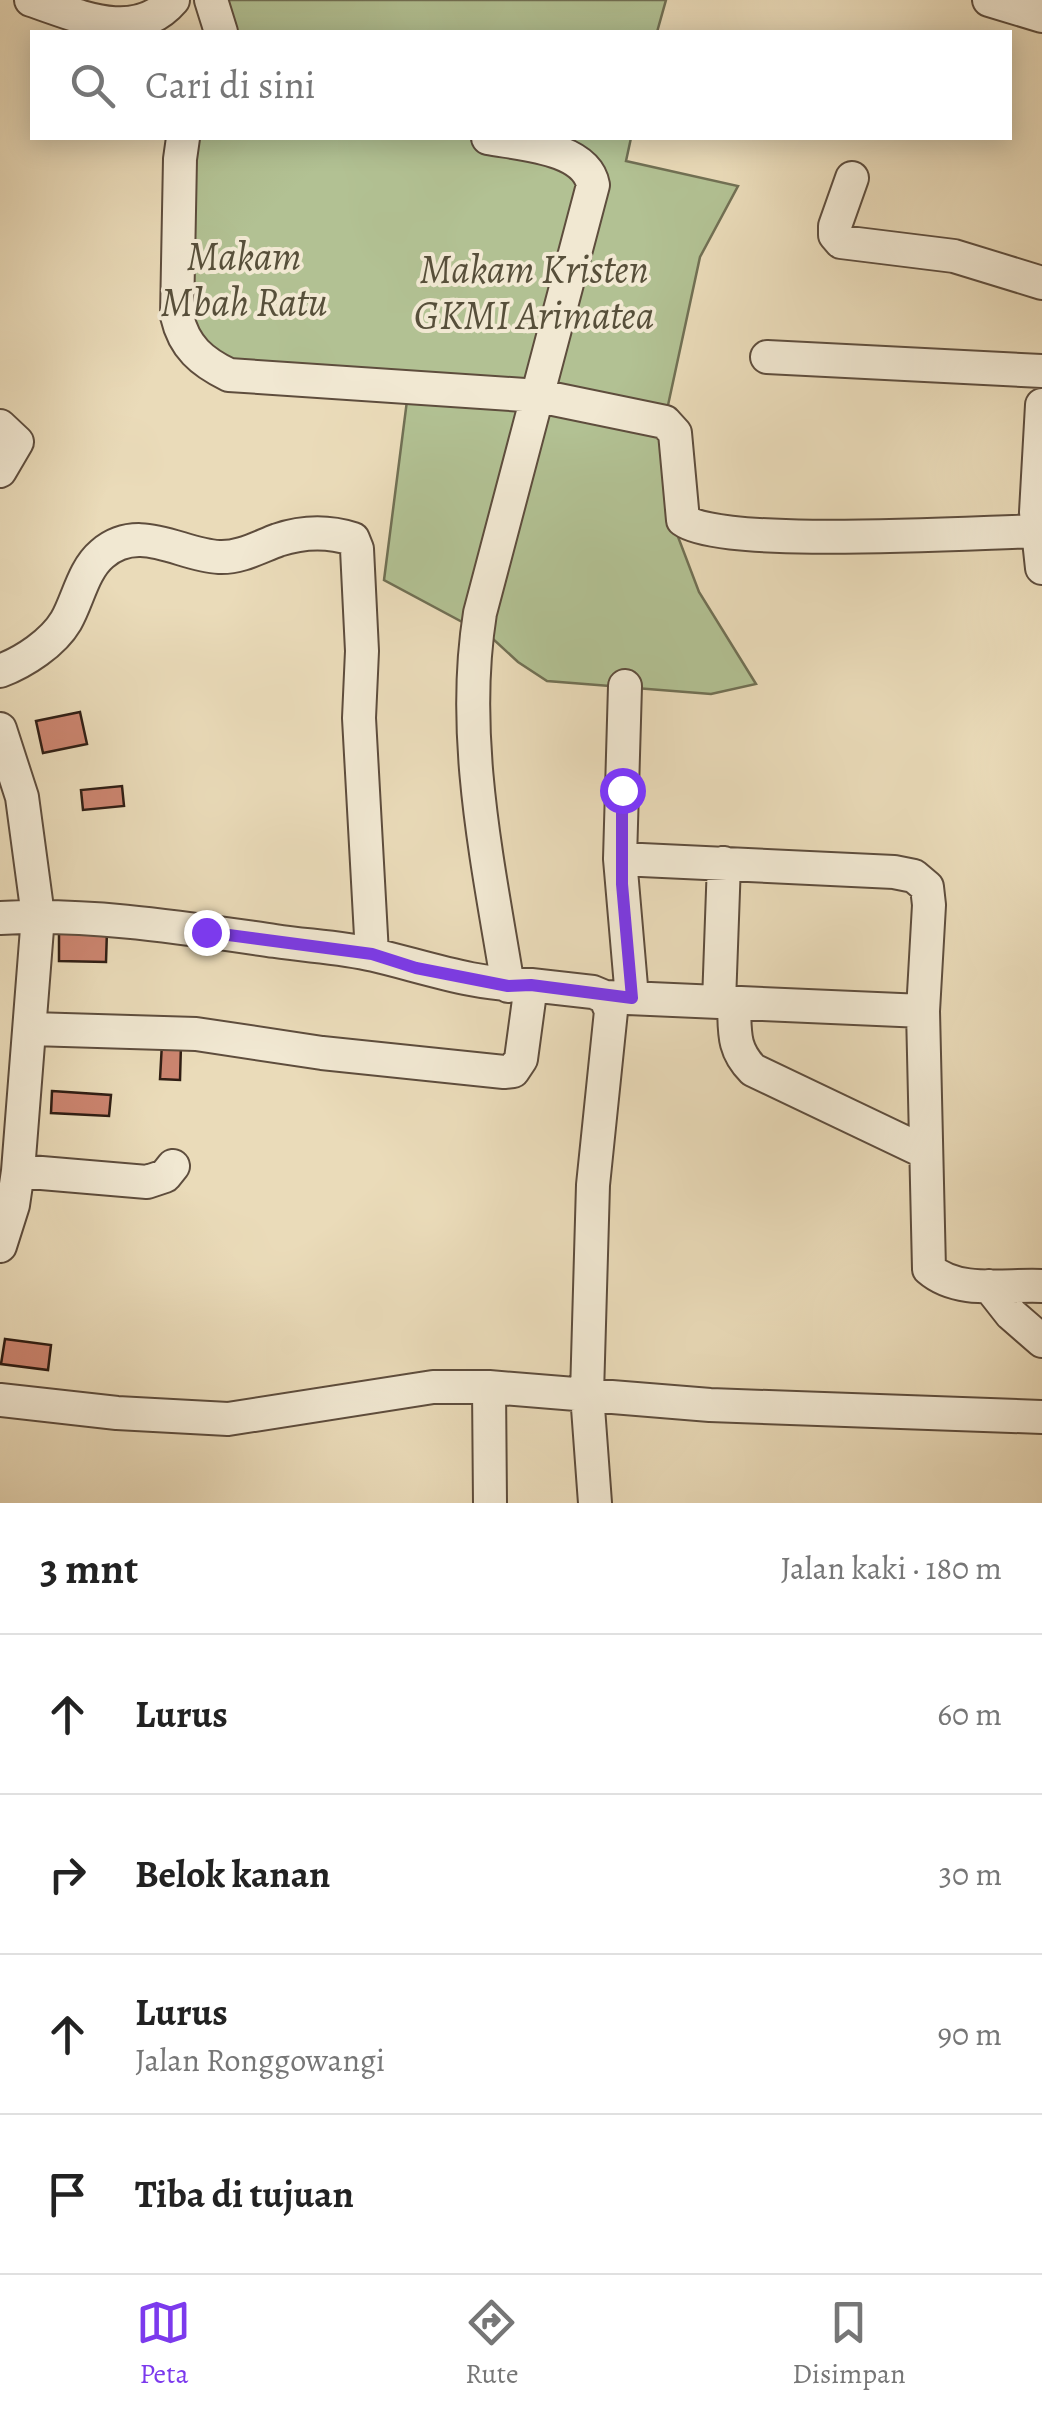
<!DOCTYPE html>
<html lang="id">
<meta charset="utf-8">
<style>
body{margin:0;font-family:Alegreya,serif;background:#f6f6f6;color:#222}
.stop{position:absolute;width:30px;height:30px;margin:-22px;border:8px solid #7c3aed;border-radius:50%;background:#fff}
.stop.end{background:#7c3aed;border-color:#fff;box-shadow:0 2px 10px #0008}
.list{margin:0;padding:0;list-style:none}
h2{display:flex;justify-content:space-between;align-items:center;height:130px;margin:0;padding:0 40px;font-size:42px}
h2 small{font-size:32px;font-weight:400;color:#767676}
.list li{display:grid;grid-template-columns:65px 1fr auto;gap:30px;align-items:center;box-sizing:border-box;height:160px;padding:0 40px;border-top:2px solid #e0e0e0}
.list b{display:block;font-size:38px;white-space:nowrap}
.list p{margin:0;font-size:32px;white-space:nowrap;color:#767676}
.list em{font-size:32px;font-style:normal;color:#767676}
.icon{flex:none;width:55px;height:55px;fill:none;stroke:currentColor;stroke-width:2;stroke-linecap:round;stroke-linejoin:round}
.map{position:relative;flex:none;width:1042px;height:1503px;overflow:hidden}
.search{position:absolute;background:#fff;box-shadow:0 5px 25px #0003;left:30px;right:30px;top:30px;height:110px;display:flex;align-items:center;gap:25px;box-sizing:border-box;padding:0 35px;border-radius:0px;color:#767676;font-size:38px}
.sheet{height:770px;background:#fff}
nav{display:flex;justify-content:space-around;align-items:center;box-sizing:border-box;height:140px;border-top:2px solid #e0e0e0;background:#fff;font-size:28px;color:#767676}
nav a{display:grid;justify-items:center;gap:5px}
nav .on{color:#7c3aed}
.map>svg:first-child{display:block}
</style>
<div class="map">
<svg width="1042" height="1503" viewBox="0 0 1042 1503">
<rect width="100%" height="100%" fill="#eadbb9"/>
<filter id="stains"><feTurbulence type="fractalNoise" baseFrequency=".002" numOctaves="4"/><feColorMatrix values="0 0 0 0 .2 0 0 0 0 .09 0 0 0 0 .02 0 0 0 .5 -.17"/></filter>
<radialGradient id="worn" r=".72"><stop offset=".6" stop-color="#630" stop-opacity="0"/><stop offset="1" stop-color="#630" stop-opacity=".3"/></radialGradient>
<path fill="#b2c193" stroke="#717054" stroke-width="2.5" d="M216 0H666L657 32H226Z
M187 138H631L626 161 738 186 700 257 662 433 672 521 699 592 756 684 711 694 547 681 518 662 492 638 384 580 409 385 230 372 186 339Z"/>
<path fill="#cc8570" stroke="#301e14" stroke-width="2.5" d="M80 712 87 744 43 753 36 721Z
M122 786 124 806 83 810 81 790Z
M59 929 107 930 106 962 59 961Z
M162 1043 181 1044 180 1080 160 1079Z
M52 1091 111 1095 109 1116 51 1113Z
M5 1339 51 1345 48 1370 1 1364Z"/>
<g fill="none" stroke-linecap="round" stroke-linejoin="round">
<g stroke="#5e4d3d" stroke-width="36">
<path id="minor" d="M31 0C77 15 135 44 173 0
M211 0 221 32
M989 0 1042 16
M183 138 180 159 177 316C184 347 202 362 229 375L539 396 665 422 675 433 683 520C723 549 979 532 1042 531
M488 138C519 144 586 147 593 185L480 613C460 737 488 863 508 986
M852 178 835 226V235L841 242 954 256 1042 283
M767 357 1042 371
M1042 405 1036 512 1042 568
M0 426 17 442 0 471
M0 671C24 662 53 643 66 621 78 600 83 570 102 554 139 522 180 555 219 557 240 558 259 547 278 540 302 532 328 531 353 539L357 549 362 651 359 718 372 954
M0 729 22 797 38 916 18 1171 13 1205 0 1246
M620 859 625 686
M0 918C92 913 184 928 275 941 307 946 341 947 374 955 425 967 477 986 531 985L521 1059 513 1071 504 1072 322 1053 196 1034 32 1029
M531 985 593 992 605 997 611 1011 593 1185 587 1394 595 1503
M605 997 923 1011 929 1269C959 1295 1006 1284 1042 1286
M632 998 620 859 894 872 914 876 927 887 929 905 923 1011
M719 1002 724 863
M734 1003C735 1031 732 1049 753 1070L925 1152
M18 1171 147 1182 165 1176 173 1166
M989 1286 1011 1314 1042 1341
M489 1387 490 1503
M0 1400 117 1413 228 1419 433 1387H489L710 1405 1042 1417"/>
</g>
<use href="#minor" stroke="#f1e8d2" stroke-width="32"/>
</g>
<g fill="none" stroke-linecap="round" stroke-linejoin="round">
<path stroke="#7c3aed" stroke-width="12" d="M206 932 372 954 416 968 508 986 531 985 632 998 622 884V790"/>
</g>
<g text-anchor="middle" dominant-baseline="central" stroke-width="8" stroke-linejoin="round" paint-order="stroke">
<g font-size="40" font-style="italic" fill="#574f3a" stroke="#f1e8d2">
<text x="244" y="256">Makam<tspan x="244" dy="46">Mbah Ratu</tspan></text>
<text x="534" y="269">Makam Kristen<tspan x="534" dy="46">GKMI Arimatea</tspan></text>
</g>
</g>
<rect width="100%" height="100%" filter="url(#stains)"/>
<rect width="100%" height="100%" fill="url(#worn)"/>
</svg>
<div class="stop" style="left:622px;top:790px"></div>
<div class="stop end" style="left:206px;top:932px"></div>
<div class="search"><svg class="icon" aria-label="search" viewBox="0 0 24 24"><circle cx="10" cy="10" r="6"/><path d="M15 15l6 6"/></svg>Cari di sini</div>
</div>
<section class="sheet">
<h2>3 mnt<small>Jalan kaki · 180 m</small></h2>
<ul class="list">
<li><svg class="icon" aria-label="ahead" viewBox="0 0 24 24"><path d="M12 20V5M6 11l6-6 6 6"/></svg><div><b>Lurus</b></div><em>60 m</em></li>
<li><svg class="icon" aria-label="right" viewBox="0 0 24 24"><path d="M7 20v-9h11M14 6l5 5-5 5"/></svg><div><b>Belok kanan</b></div><em>30 m</em></li>
<li><svg class="icon" aria-label="ahead" viewBox="0 0 24 24"><path d="M12 20V5M6 11l6-6 6 6"/></svg><div><b>Lurus</b><p>Jalan Ronggowangi</p></div><em>90 m</em></li>
<li><svg class="icon" aria-label="arrive" viewBox="0 0 24 24"><path d="M6 21V4h12l-3 4 3 4H6"/></svg><div><b>Tiba di tujuan</b></div></li>
</ul>
</section>
<nav>
<a class="on"><svg class="icon" aria-label="map" viewBox="0 0 24 24"><path d="M3 6l6-2 6 2 6-2v14l-6 2-6-2-6 2zM9 4v14M15 6v14"/></svg>Peta</a>
<a><svg class="icon" aria-label="directions" viewBox="0 0 24 24"><path d="M12 3l9 9-9 9-9-9zM9 14v-3h6M13 9l2 2-2 2"/></svg>Rute</a>
<a><svg class="icon" aria-label="saved" viewBox="0 0 24 24"><path d="M7 4h10v16l-5-4-5 4z"/></svg>Disimpan</a>
</nav>
